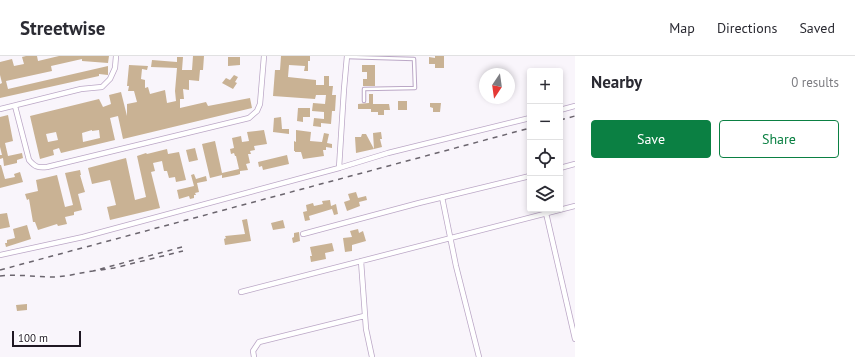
<!DOCTYPE html>
<meta charset="utf-8">
<style>
body{margin:0;font-family:"PT Sans",sans-serif;background:#f7f7f7;color:#2b2b33}
.controls{position:absolute;right:12px;top:12px;display:grid;overflow:hidden;border-radius:4px;box-shadow:0 2px 6px #0003}
.controls button{width:36px;height:36px;display:grid;place-items:center;padding:0;border:0;border-bottom:1px solid #e1e1e2;background:#fff;color:#2b2b33;font:20px sans-serif}
.compass{position:absolute;left:479px;top:12px;width:36px;height:36px;border-radius:50%;background:#fff;box-shadow:0 2px 6px #0003;rotate:193deg}
.scale{position:absolute;left:12px;bottom:10px;width:69px;box-sizing:border-box;padding-left:4px;border:2px solid #1f1823;border-top:0;font-size:11px;line-height:14px;white-space:nowrap;color:#1f1823;-webkit-text-stroke:3px #fff;paint-order:stroke}
.list{margin:0;padding:0;list-style:none}
h2{display:flex;justify-content:space-between;align-items:center;height:52px;margin:0;padding:0 16px;font-size:17px}
h2 small{font-size:13px;font-weight:400;color:#7c7c81}
.actions{display:flex;gap:8px;padding:12px 16px}
.actions a{flex:1;padding:9px 0;border:1px solid #0b8043;border-radius:4px;text-align:center;font-size:14px;color:#0b8043}
.actions .main{background:#0b8043;color:#fff}
.icon{flex:none;width:22px;height:22px;fill:none;stroke:currentColor;stroke-width:2;stroke-linecap:round;stroke-linejoin:round}
.map{position:relative;flex:none;width:575px;height:301px;overflow:hidden}
header{display:flex;align-items:center;gap:24px;box-sizing:border-box;height:56px;padding:0 20px;background:#fff;border-bottom:1px solid #e1e1e2}
header strong{font-size:19px}
nav{display:flex;gap:22px;margin-inline-start:auto;font-size:14px}
main{display:flex}
aside{flex:1;background:#fff}
.map>svg:first-child{display:block}
</style>
<header>
<strong>Streetwise</strong>
<nav><a>Map</a><a>Directions</a><a>Saved</a></nav>
</header>
<main>
<div class="map">
<svg width="575" height="301" viewBox="0 0 575 301">
<rect width="100%" height="100%" fill="#f9f5fb"/>
<path fill="#c9b294" fill-rule="evenodd" d="M26 0H37L38 5 59 0H109L108 7 82 5V3L51 10 52 15 6 25 8 33 108 10V19L99 18V20L0 42V28L2 27 0 19V6L12 3 14 10 24 8 22 1Z
M193 0H204L203 14H200L199 25 189 24V34L183 33 184 43H180V52L206 46 208 50 250 42 252 52 123 83 118 60 110 62 115 84 61 97 59 92 53 94 54 99 40 103 30 60 99 43 103 51 111 48 109 39 121 36 127 60V48L137 46 134 35H128L129 30H127L129 9 148 10 147 14 142 13 141 23 145 24V32L148 31 150 38 165 34 167 47 176 45 175 35 177 12 151 11 152 4 177 6V1H183L182 14H192ZM92 74V75L99 74 100 82 83 86 82 77ZM56 76 58 84 48 86 46 78Z
M281 0H310V5H308V15H304L305 10 289 9 288 21 316 24V29H324V20H329V30H333L332 39H336L335 55H332L331 68 321 67V71L313 70 314 62 324 63V56L312 55 313 47 325 48 326 39H316L315 43 273 40 275 14H280Z
M435 0H444V12H435V8H429V1L435 2Z
M228 1H240V9L228 10Z
M362 9H375V30H363V23H367V16H362Z
M234 19 238 21 235 26 237 27 233 33 222 27 226 22 230 24Z
M369 38H373V48H389L390 54H384V59H378V56H371V53H358V48L369 47Z
M398 45H407V54H398Z
M430 47H441L440 56H433V52L430 51Z
M298 52H310V61H303V66L297 65Z
M8 59 13 85 5 87 8 100 22 97 23 102 17 104V107L4 110 3 102 0 103V99H2L0 91V61Z
M281 61 282 73H289V78L273 76 274 62Z
M264 74 267 88 254 90 255 94 250 95 251 98H248L250 107 246 108 248 114 240 115V118L237 119 222 122V119L210 122 202 88 215 85 222 117 239 113 236 100H235L234 97 231 98 230 93 234 92 232 82 241 80 242 86 249 85 247 76Z
M296 74 311 76 310 85 322 86 324 77 329 78 327 87 332 88V92L326 91V94H323L324 100 303 103 301 96H295V95H294V85L296 86Z
M381 76 382 83H380L382 91 374 93 373 77Z
M362 78H366L374 93 356 97 355 81H361Z
M195 92 198 104 189 106 186 94Z
M167 93 168 98 179 96 186 124 176 126 175 121 169 122 167 115H164L162 105 153 107 155 115 151 116 160 152 110 164 107 151 116 149 110 124 92 128 88 112 126 102 135 144 146 141 137 100 146 97 147 98Z
M287 99 289 108 263 114 262 110 259 111 258 106Z
M0 109H1L5 123 15 121 14 118 20 116 23 126 0 132Z
M80 114 81 119H80L85 136 78 138 82 154 74 156V159L65 161 67 168 58 170 57 168 38 174 35 166H33L29 143 27 144 25 138 38 135 36 124 57 119 65 151 73 149 65 117Z
M194 118 196 123 206 120 207 125 197 127 199 136 195 137 196 139H194V142L190 143 189 140 179 143 177 134 194 130 191 119Z
M356 136 358 142 366 140 367 144 359 146 360 150 347 155 344 146 350 144 348 138Z
M330 144 331 150 336 148 338 158 334 159 332 153 309 160 310 164 305 165 303 156 307 155 306 149 313 147 314 150 323 148 322 145Z
M7 157 10 171 0 173V158Z
M247 163 251 185 225 189 224 183 226 182 225 180 245 178 242 164Z
M283 164 285 172 273 174 271 167Z
M27 169 31 183 6 191 5 187H7V184L15 182 13 173Z
M358 173 359 177 363 175 366 185 352 189V195L345 196 343 182 352 181 350 175Z
M299 176 300 185 293 187 292 182 294 181V177Z
M332 187 334 195 325 197 326 203 311 206 310 200H312L310 191Z
M27 248V254L17 255 16 249Z"/>
<g fill="none" stroke-linecap="round" stroke-linejoin="round">
<g stroke="#bba7c6" stroke-width="4.5">
<path id="service" d="M347 1 414 3 415 32 364 33V45"/>
</g>
<g stroke="#bba7c6" stroke-width="6">
<path id="minor" d="M15 50 29 104C35 111 38 112 47 111L249 62 257 55 260 48 264 0
M0 53 81 33 102 31 110 23 115 12 116 0
M560 54 575 50
M339 112 344 33 347 0
M560 112 575 108
M442 141 456 210 479 301
M546 157 575 283
M303 178 419 147 530 120
M0 199 83 181 339 112 388 97 530 62
M361 205 366 273 372 301
M241 236 575 150
M254 301 253 295 259 286 364 260"/>
</g>
<use href="#service" stroke="#fff" stroke-width="2.5"/>
<use href="#minor" stroke="#fff" stroke-width="4.5"/>
<path stroke="#6b656e" stroke-width="1.5" stroke-dasharray="5 5" stroke-linecap="butt" d="M560 64 575 60
M182 191 93 215 114 212 183 195
M0 214 530 72
M0 220C18 218 37 221 56 221 68 220 80 217 93 215"/>
</g>
</svg>
<div class="controls">
<button>+</button>
<button>−</button>
<button><svg class="icon" aria-label="locate" viewBox="0 0 24 24"><circle cx="12" cy="12" r="6"/><path d="M12 2v4M12 18v4M2 12h4M18 12h4"/></svg></button>
<button><svg class="icon" aria-label="layers" viewBox="0 0 24 24"><path d="M12 4l9 5-9 5-9-5zM3 14l9 5 9-5"/></svg></button>
</div>
<svg class="compass" viewBox="-18 -18 36 36"><path d="M0-13l5 13h-10z" fill="#e53935"/><path d="M0 13l5-13h-10z" fill="#7c7c81"/></svg>
<div class="scale">100 m</div>
</div>
<aside>
<h2>Nearby<small>0 results</small></h2>
<ul class="list">
</ul>
<div class="actions"><a class="main">Save</a><a>Share</a></div>
</aside>
</main>
